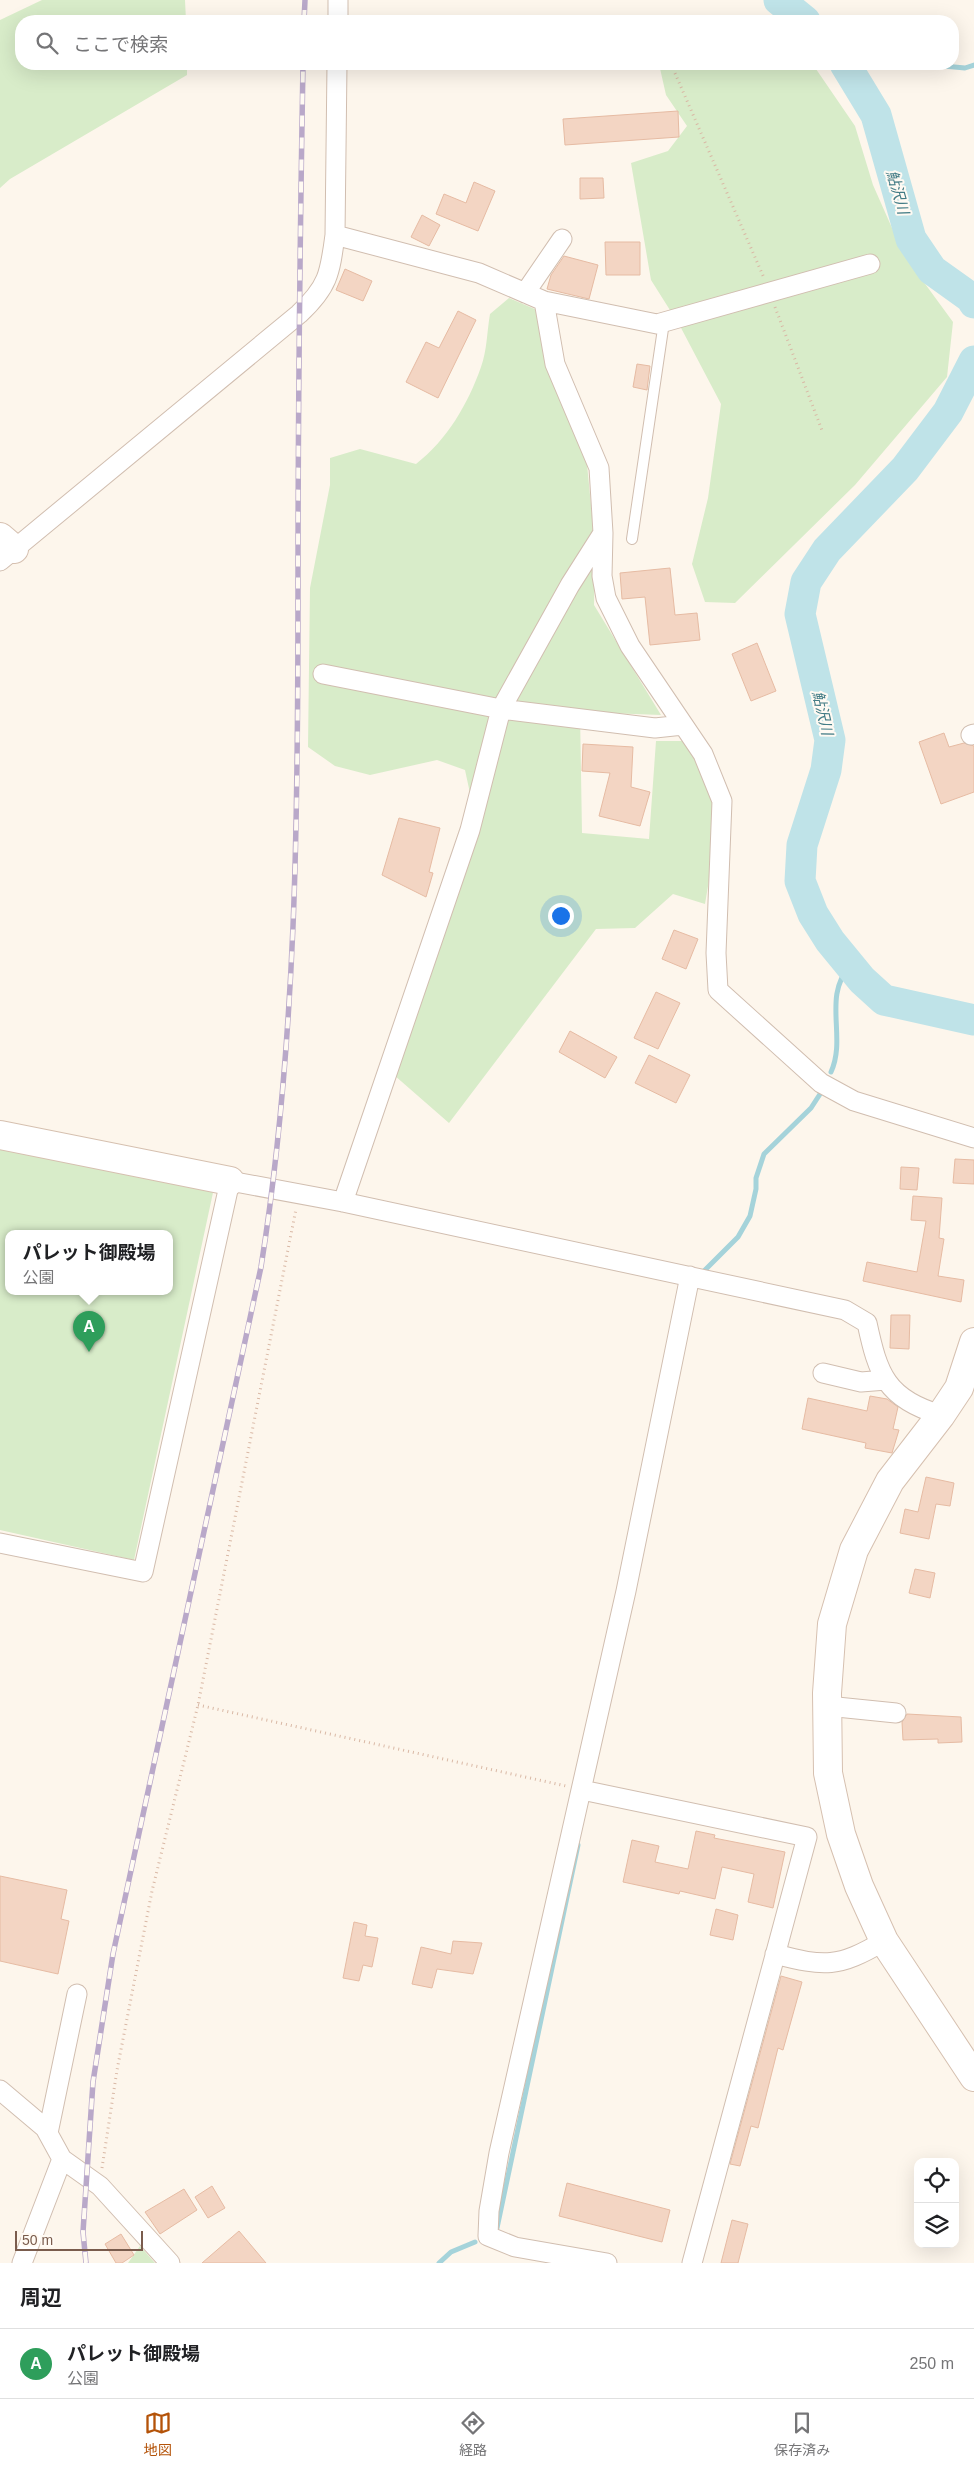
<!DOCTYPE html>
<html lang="ja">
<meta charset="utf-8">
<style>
body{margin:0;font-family:Arial,"Noto Sans JP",sans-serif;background:#f2f2f2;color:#202124}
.controls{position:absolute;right:15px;bottom:15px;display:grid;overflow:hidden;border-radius:10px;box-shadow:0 5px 20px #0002}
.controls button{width:45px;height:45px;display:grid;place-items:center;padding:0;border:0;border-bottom:1px solid #e0e0e0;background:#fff;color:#202124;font:25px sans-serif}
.scale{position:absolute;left:15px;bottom:12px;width:128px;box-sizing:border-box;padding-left:5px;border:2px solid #7a5c4d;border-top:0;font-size:14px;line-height:18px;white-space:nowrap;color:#7a5c4d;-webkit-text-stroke:4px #fffaf3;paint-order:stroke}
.you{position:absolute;left:560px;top:915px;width:18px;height:18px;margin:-12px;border:4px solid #fff;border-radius:50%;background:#1a73e8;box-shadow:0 0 0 8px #1a73e833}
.badge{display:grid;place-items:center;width:32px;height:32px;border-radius:50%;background:#b45309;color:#fff;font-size:16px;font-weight:700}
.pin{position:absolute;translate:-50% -41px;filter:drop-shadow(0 1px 2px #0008)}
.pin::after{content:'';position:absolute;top:26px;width:18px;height:15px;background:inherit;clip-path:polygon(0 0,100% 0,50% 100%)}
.popup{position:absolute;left:5px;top:1230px;width:168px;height:65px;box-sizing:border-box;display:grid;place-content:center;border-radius:10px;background:#fff;filter:drop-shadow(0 1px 4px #0005);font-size:16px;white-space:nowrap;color:#757577}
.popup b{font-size:19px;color:#202124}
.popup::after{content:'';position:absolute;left:50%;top:100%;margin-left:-10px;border:10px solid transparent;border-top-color:#fff}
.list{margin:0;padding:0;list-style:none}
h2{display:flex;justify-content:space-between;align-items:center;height:65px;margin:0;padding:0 20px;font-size:21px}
h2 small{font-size:16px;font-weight:400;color:#757577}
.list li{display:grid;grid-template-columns:32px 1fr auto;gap:15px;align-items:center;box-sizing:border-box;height:70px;padding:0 20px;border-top:1px solid #e0e0e0}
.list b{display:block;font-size:19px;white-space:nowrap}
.list p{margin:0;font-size:16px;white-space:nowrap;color:#757577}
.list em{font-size:16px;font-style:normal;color:#757577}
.icon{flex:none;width:28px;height:28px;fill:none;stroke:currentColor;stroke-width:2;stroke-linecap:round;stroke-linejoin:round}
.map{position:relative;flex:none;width:974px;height:2263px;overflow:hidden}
.search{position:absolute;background:#fff;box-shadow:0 5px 20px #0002;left:15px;right:15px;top:15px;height:55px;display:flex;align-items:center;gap:12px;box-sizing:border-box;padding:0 18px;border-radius:20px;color:#757577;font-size:19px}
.sheet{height:135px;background:#fff}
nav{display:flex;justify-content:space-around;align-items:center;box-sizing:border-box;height:70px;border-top:1px solid #e0e0e0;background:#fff;font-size:14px;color:#757577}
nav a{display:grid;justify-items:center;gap:2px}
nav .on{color:#b45309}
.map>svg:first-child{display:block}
</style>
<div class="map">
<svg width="974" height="2263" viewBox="0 0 974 2263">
<rect width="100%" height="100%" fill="#fdf6ec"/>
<path fill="#d8ecc9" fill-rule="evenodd" d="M42 0H185L186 21H21V64H187V75L10 179 0 188V20Z
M659 64H807L816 69 855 126 873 185 904 255 953 322 947 377 855 485 735 603 705 602 692 564 708 498 721 404 680 326 651 280 631 163 668 151 687 126 666 95Z
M509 298 537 310 586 454 595 546 594 605 661 715 580 712 582 833 649 839 656 741H686L720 814 705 904 673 894 635 928 596 929 449 1123 394 1075 452 906 479 835 465 770 437 760 370 775 335 766 308 747 310 588 330 485V458L360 449 416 464C447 440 468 404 481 367 487 351 487 331 490 314Z
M0 1134 217 1174 134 1560 0 1530ZM9 1233H169V1291H9Z
M140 2246 155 2263H128Z"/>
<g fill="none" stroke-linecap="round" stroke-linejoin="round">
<path stroke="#a5d3da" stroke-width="5" d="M922 64 965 68 974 65
M831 1072C847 1037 822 997 850 966
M702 1273 738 1237 750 1216 756 1189V1178L764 1154 811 1108 822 1091
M497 2228 578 1845
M439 2263 451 2252 475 2242"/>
<path stroke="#bfe3e8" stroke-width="31" d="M779 0 805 21
M845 64 876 115 911 239 932 270 971 298 974 303
M974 361 948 412 905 469 827 550 806 582 800 614 830 740 826 770 802 845 800 881 813 914 830 941 862 980 884 1000 974 1020"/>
</g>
<path fill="#f3d5c3" stroke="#e6bba3" d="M678 111 679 137 565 145 563 119Z
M580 178H603L604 198 580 199Z
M474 182 495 191 478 231 436 214 444 194 466 203Z
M422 215 440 225 429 246 411 237Z
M605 242H640V275H606Z
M564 256 598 265 589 299 547 289 551 275Z
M345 269 372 281 363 301 336 290Z
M458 311 476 320 438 398 406 382 426 342 439 348Z
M637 364 650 366 647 390 633 387Z
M670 568 675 615 697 613 700 640 650 645 645 597 622 599 620 573Z
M757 643 776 691 751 701 732 654Z
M944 733 949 747 964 743 974 746V792L941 804 919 742Z
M583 744 633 747 631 787 650 792 640 826 599 816 610 773 582 771Z
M399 818 440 828 429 872 433 873 426 897 382 875Z
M674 930 698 939 686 969 662 959Z
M656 992 680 1003 658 1049 634 1038Z
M570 1031 617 1057 605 1078 559 1052Z
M649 1055 690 1075 676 1103 635 1083Z
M955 1159 974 1160V1184L953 1183Z
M901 1167 919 1168 917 1190 900 1189Z
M913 1196 942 1198 939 1238 944 1239 938 1276 964 1280 961 1302 863 1281 867 1262 917 1272 926 1221 911 1220Z
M891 1315H910L909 1349 890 1348Z
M870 1396 887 1399 898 1407 893 1429 899 1430 892 1453 865 1448 866 1443 802 1429 808 1398 867 1411Z
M926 1477 954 1483 950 1506 936 1504 929 1539 900 1533 905 1509 918 1512Z
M915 1569 935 1573 930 1598 909 1593Z
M907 1714 961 1717 962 1742 938 1743V1739L903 1740 902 1722Z
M696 1831 715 1835 714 1838 785 1852 773 1908 748 1902 754 1874 722 1867 715 1899 680 1891 679 1894 623 1882 632 1840 659 1846 655 1862 688 1869Z
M0 1876 67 1890 61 1919 69 1921 58 1974 0 1961Z
M716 1909 738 1915 733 1940 710 1935Z
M354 1922 367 1925 365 1936 378 1938 372 1967 363 1965 359 1981 343 1978Z
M453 1941 482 1943 473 1974 437 1969 432 1988 412 1984 421 1947 451 1954Z
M781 1976 802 1982 783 2050 778 2048 758 2128 751 2126 740 2166 730 2164Z
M567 2183 670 2210 662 2242 559 2216Z
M212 2186 225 2208 208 2218 195 2197Z
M184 2189 197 2210 160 2234 145 2212Z
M732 2220 748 2224 738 2263H721Z
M239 2231 266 2263H202Z
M121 2234 134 2255 122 2263H116L105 2244Z"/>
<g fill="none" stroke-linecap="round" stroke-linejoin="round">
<g stroke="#d1beb0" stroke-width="12">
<path id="lane" d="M632 539 664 322"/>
</g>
<g stroke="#d1beb0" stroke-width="21">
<path id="street" d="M338 21V0
M335 235 479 273 544 301 555 364 599 468 603 533 602 576 606 598 630 646 703 754 722 801 716 953 718 990 821 1083 854 1101 974 1138
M525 293 562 239
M544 301 657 324 870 264
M0 561 299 314C328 287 330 274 335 235L337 64
M323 674 501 709 655 728 683 725
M971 735 974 734
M343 1202 470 830 501 709 570 585 603 533
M823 1373 861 1382 886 1380
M0 1543 143 1572 230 1181 343 1202 845 1310 867 1323C878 1374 886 1399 941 1415
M827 1706 896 1713
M582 1790 807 1837 692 2263
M775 1954C825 1967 838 1968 884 1941
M0 2090 45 2128 62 2159 100 2186 170 2263
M48 2133 77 1994
M22 2263 62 2159
M607 2263 515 2247 488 2236 489 2211 499 2153 626 1591 690 1276"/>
</g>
<g stroke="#d6c0b0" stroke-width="30">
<path id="secondary" d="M0 537 14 549
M0 1135 230 1181
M974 1342 959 1388 941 1415 890 1481 854 1550 832 1624 827 1693 828 1773 841 1834 859 1886 884 1941 974 2077"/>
</g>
<path stroke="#d9b8a5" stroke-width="3" stroke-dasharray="1 4" stroke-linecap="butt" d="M354 20 404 21
M671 64 764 278
M775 307 823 433
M198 1705 566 1786
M102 2168 117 2070 152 1891 198 1705 296 1209"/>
<use href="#lane" stroke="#fff" stroke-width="10"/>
<use href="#street" stroke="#fff" stroke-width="19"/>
<use href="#secondary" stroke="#fff" stroke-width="28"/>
<g stroke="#b9a8c9" stroke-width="5.5">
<path id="rail" d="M304 21 305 0
M86 2263 83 2232 93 2082 113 1954 261 1267C297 1041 298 812 298 584 298 411 300 237 303 64"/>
</g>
<use href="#rail" stroke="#fffaf3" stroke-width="4" stroke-dasharray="11" stroke-linecap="butt"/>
</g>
<g text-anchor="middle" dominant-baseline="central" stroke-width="4" stroke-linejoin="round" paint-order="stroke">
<g font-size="15" font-style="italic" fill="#437c86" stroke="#fffaf3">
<text transform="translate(898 192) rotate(74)">鮎沢川</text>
<text transform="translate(823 713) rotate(77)">鮎沢川</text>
</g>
</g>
</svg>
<div class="controls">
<button><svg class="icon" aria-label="locate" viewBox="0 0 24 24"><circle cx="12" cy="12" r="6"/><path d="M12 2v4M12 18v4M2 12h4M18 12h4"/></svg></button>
<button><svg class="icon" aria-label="layers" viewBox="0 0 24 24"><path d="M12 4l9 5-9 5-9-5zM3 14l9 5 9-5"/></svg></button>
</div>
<div class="scale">50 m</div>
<div class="you"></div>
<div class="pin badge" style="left:89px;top:1352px;background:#2e9e5b">A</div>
<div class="popup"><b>パレット御殿場</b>公園</div>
<div class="search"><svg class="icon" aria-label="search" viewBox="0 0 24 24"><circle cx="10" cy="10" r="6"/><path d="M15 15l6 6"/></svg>ここで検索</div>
</div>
<section class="sheet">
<h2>周辺<small></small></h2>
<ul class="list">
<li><span class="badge" style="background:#2e9e5b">A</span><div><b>パレット御殿場</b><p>公園</p></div><em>250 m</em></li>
</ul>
</section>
<nav>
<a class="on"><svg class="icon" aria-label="map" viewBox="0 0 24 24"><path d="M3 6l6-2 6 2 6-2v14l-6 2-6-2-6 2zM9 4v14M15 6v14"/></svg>地図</a>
<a><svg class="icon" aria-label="directions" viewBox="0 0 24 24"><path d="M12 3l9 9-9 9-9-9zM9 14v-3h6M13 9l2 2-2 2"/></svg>経路</a>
<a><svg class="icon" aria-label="saved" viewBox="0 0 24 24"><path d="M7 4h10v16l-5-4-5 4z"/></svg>保存済み</a>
</nav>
